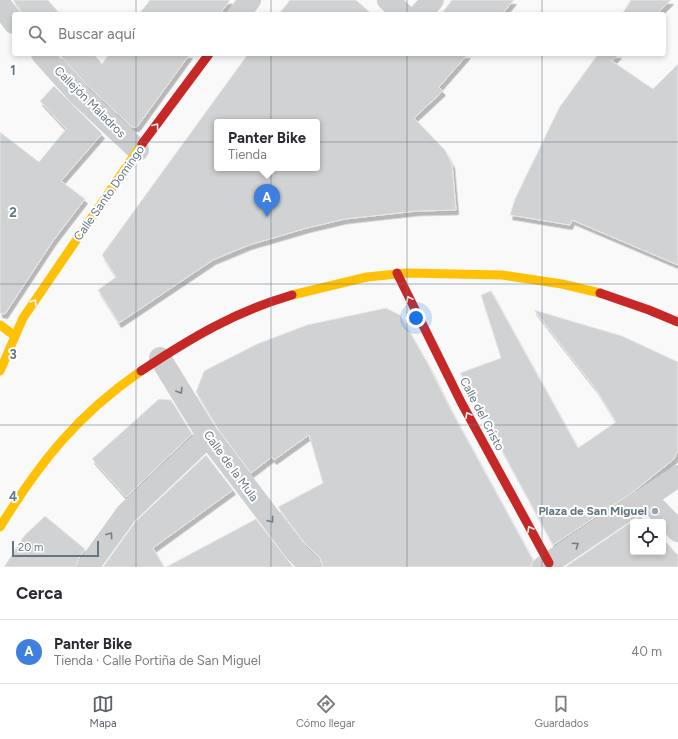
<!DOCTYPE html>
<html lang="es">
<meta charset="utf-8">
<style>
body{margin:0;font-family:Figtree,sans-serif;background:#f7f7f7;color:#2b2b33}
.controls{position:absolute;right:12px;bottom:12px;display:grid;overflow:hidden;border-radius:4px;box-shadow:0 2px 6px #0003}
.controls button{width:36px;height:36px;display:grid;place-items:center;padding:0;border:0;border-bottom:1px solid #e1e1e2;background:#fff;color:#2b2b33;font:20px sans-serif}
.scale{position:absolute;left:12px;bottom:10px;width:87px;box-sizing:border-box;padding-left:4px;border:2px solid #657683;border-top:0;font-size:11px;line-height:14px;white-space:nowrap;color:#657683;-webkit-text-stroke:3px #fff;paint-order:stroke}
.you{position:absolute;left:416px;top:318px;width:14px;height:14px;margin:-10px;border:3px solid #fff;border-radius:50%;background:#1a73e8;box-shadow:0 0 0 6px #1a73e833}
.badge{display:grid;place-items:center;width:26px;height:26px;border-radius:50%;background:#5c6169;color:#fff;font-size:13px;font-weight:700}
.pin{position:absolute;translate:-50% -33px;filter:drop-shadow(0 1px 2px #0008)}
.pin::after{content:'';position:absolute;top:21px;width:14px;height:12px;background:inherit;clip-path:polygon(0 0,100% 0,50% 100%)}
.popup{position:absolute;left:214px;top:119px;width:106px;height:52px;box-sizing:border-box;display:grid;place-content:center;border-radius:4px;background:#fff;filter:drop-shadow(0 1px 3px #0005);font-size:13px;white-space:nowrap;color:#7c7c81}
.popup b{font-size:15px;color:#2b2b33}
.popup::after{content:'';position:absolute;left:50%;top:100%;margin-left:-8px;border:8px solid transparent;border-top-color:#fff}
.list{margin:0;padding:0;list-style:none}
h2{display:flex;justify-content:space-between;align-items:center;height:52px;margin:0;padding:0 16px;font-size:17px}
h2 small{font-size:13px;font-weight:400;color:#7c7c81}
.list li{display:grid;grid-template-columns:26px 1fr auto;gap:12px;align-items:center;box-sizing:border-box;height:64px;padding:0 16px;border-top:1px solid #e1e1e2}
.list b{display:block;font-size:15px;white-space:nowrap}
.list p{margin:0;font-size:13px;white-space:nowrap;color:#7c7c81}
.list em{font-size:13px;font-style:normal;color:#7c7c81}
.icon{flex:none;width:22px;height:22px;fill:none;stroke:currentColor;stroke-width:2;stroke-linecap:round;stroke-linejoin:round}
.map{position:relative;flex:none;width:678px;height:567px;overflow:hidden}
.search{position:absolute;background:#fff;box-shadow:0 2px 6px #0003;left:12px;right:12px;top:12px;height:44px;display:flex;align-items:center;gap:10px;box-sizing:border-box;padding:0 14px;border-radius:4px;color:#7c7c81;font-size:15px}
.sheet{height:116px;background:#fff}
nav{display:flex;justify-content:space-around;align-items:center;box-sizing:border-box;height:56px;border-top:1px solid #e1e1e2;background:#fff;font-size:11px;color:#7c7c81}
nav a{display:grid;justify-items:center;gap:2px}
nav .on{color:#5c6169}
.map>svg:first-child{display:block}
</style>
<div class="map">
<svg width="678" height="567" viewBox="0 0 678 567">
<defs>
<filter id="shadow"><feDropShadow dx="2.5" dy="4.5" stdDeviation="0" flood-color="#0004"/></filter>
</defs>
<rect width="100%" height="100%" fill="#f9f9f9"/>
<path fill="#d0d2d3" stroke="#e8e8e8" fill-rule="evenodd" filter="url(#shadow)" d="M13 0H48L60 14H23Z
M150 0H230L220 14H139Z
M290 0H356L372 14H279Z
M452 0H514L502 14H441Z
M631 0H671L657 14H622Z
M59 54H94L102 64 109 54H190L137 127H132L87 85Z
M248 54H468L439 87 443 91 414 118 445 150 452 164 456 210 417 211 345 219 307 228 249 245 213 260 119 323 98 290 116 277 102 255ZM217 122H317V168H217Z
M598 54H619L612 61 653 89 678 64V265L572 220 570 225 510 215 515 199 559 108Z
M54 86 102 134 61 181 85 199 53 241 5 314 0 313V132L39 162 66 129 40 101Z
M491 291 578 448 616 422 595 388 534 310 622 336 678 362V450L674 459 633 492 553 545 460 373 501 358 481 295Z
M386 308 400 315 428 364 450 408 533 560 531 567H323L320 558 305 544 278 507 323 483 309 435 274 460 272 457 251 473 218 429 196 392 204 371 257 344 307 325Z
M159 399 171 400 192 434 126 497 92 459Z
M206 455 233 490 153 548 164 567H103L135 522Z
M45 516 85 549 78 560 76 567H4L24 536Z
M640 516 646 522H633V552H663V539L678 555V567H565Z
M256 519 293 567H166Z"/>
<g fill="none" stroke-linecap="round" stroke-linejoin="round">
<path stroke="#cecfd0" stroke-width="22" d="M388 0 403 14
M0 4 14 23
M239 14 250 0
M420 14 433 0
M42 54 78 94 138 150
M160 358 208 436 296 552 311 567
M646 498 678 531
M88 567 126 514 208 436
M543 567 678 476"/>
<path stroke="#ffc107" stroke-width="9" d="M292 295 367 277 407 273 502 275 562 284 600 293
M0 325 15 336
M0 371 23 318 142 144
M0 527C40 462 77 415 141 371"/>
<path stroke="#c62828" stroke-width="9" d="M142 144 209 54
M397 273 461 402 549 563
M600 293 649 310 678 322
M141 371C191 338 234 312 292 295"/>
</g>
<defs><path id="oneway-chevron" d="M-2-3.5L2.5 0L-2 3.5" fill="none" stroke-width="1.6" stroke-linecap="round" stroke-linejoin="round"/></defs>
<g stroke="#f6fbf6">
<use href="#oneway-chevron" transform="translate(156 126) rotate(-53)"/>
<use href="#oneway-chevron" transform="translate(409 299) rotate(-117)"/>
<use href="#oneway-chevron" transform="translate(34 302) rotate(-56)"/>
<use href="#oneway-chevron" transform="translate(468 415) rotate(-119)"/>
<use href="#oneway-chevron" transform="translate(530 529) rotate(-119)"/>
</g>
<g stroke="#707f8b">
<use href="#oneway-chevron" transform="translate(180 391) rotate(58)"/>
<use href="#oneway-chevron" transform="translate(271 520) rotate(53)"/>
<use href="#oneway-chevron" transform="translate(110 535) rotate(-54)"/>
<use href="#oneway-chevron" transform="translate(576 545) rotate(-34)"/>
</g>
<path fill="none" stroke="#657683" stroke-width="1" stroke-opacity="0.55" d="M136 0V14M271 0V14M407 0V14M542 0V14M136 54V567M271 54V567M407 54V567M542 54V567M0 142H678M0 284H678M0 425H678"/>
<circle fill="#99a4ac" stroke="#fff" stroke-width="1.5" cx="655" cy="511" r="4"/>
<g text-anchor="middle" dominant-baseline="central" stroke-width="4" stroke-linejoin="round" paint-order="stroke">
<g font-size="12" fill="#657683" stroke="#fff">
<text transform="translate(90 102) rotate(45)">Callejón Maladros</text>
<text transform="translate(109 193) rotate(-55)">Calle Santo Domingo</text>
<text transform="translate(482 414) rotate(62)">Calle del Cristo</text>
<text transform="translate(231 466) rotate(54)">Calle de la Mula</text>
</g>
<g font-size="12" font-weight="bold" fill="#657683" stroke="#fff" text-anchor="end">
<text x="647" y="511">Plaza de San Miguel</text>
</g>
</g>
<g font-size="13" text-anchor="middle" font-weight="bold" fill="#657683" stroke="#fff" stroke-width="4" stroke-linejoin="round" paint-order="stroke">
<text x="13" y="75">1</text>
<text x="13" y="217">2</text>
<text x="13" y="359">3</text>
<text x="13" y="501">4</text>
</g>
</svg>
<div class="controls">
<button><svg class="icon" aria-label="locate" viewBox="0 0 24 24"><circle cx="12" cy="12" r="6"/><path d="M12 2v4M12 18v4M2 12h4M18 12h4"/></svg></button>
</div>
<div class="scale">20 m</div>
<div class="you"></div>
<div class="pin badge" style="left:267px;top:217px;background:#3f7fe0">A</div>
<div class="popup"><b>Panter Bike</b>Tienda</div>
<div class="search"><svg class="icon" aria-label="search" viewBox="0 0 24 24"><circle cx="10" cy="10" r="6"/><path d="M15 15l6 6"/></svg>Buscar aquí</div>
</div>
<section class="sheet">
<h2>Cerca<small></small></h2>
<ul class="list">
<li><span class="badge" style="background:#3f7fe0">A</span><div><b>Panter Bike</b><p>Tienda · Calle Portiña de San Miguel</p></div><em>40 m</em></li>
</ul>
</section>
<nav>
<a class="on"><svg class="icon" aria-label="map" viewBox="0 0 24 24"><path d="M3 6l6-2 6 2 6-2v14l-6 2-6-2-6 2zM9 4v14M15 6v14"/></svg>Mapa</a>
<a><svg class="icon" aria-label="directions" viewBox="0 0 24 24"><path d="M12 3l9 9-9 9-9-9zM9 14v-3h6M13 9l2 2-2 2"/></svg>Cómo llegar</a>
<a><svg class="icon" aria-label="saved" viewBox="0 0 24 24"><path d="M7 4h10v16l-5-4-5 4z"/></svg>Guardados</a>
</nav>
